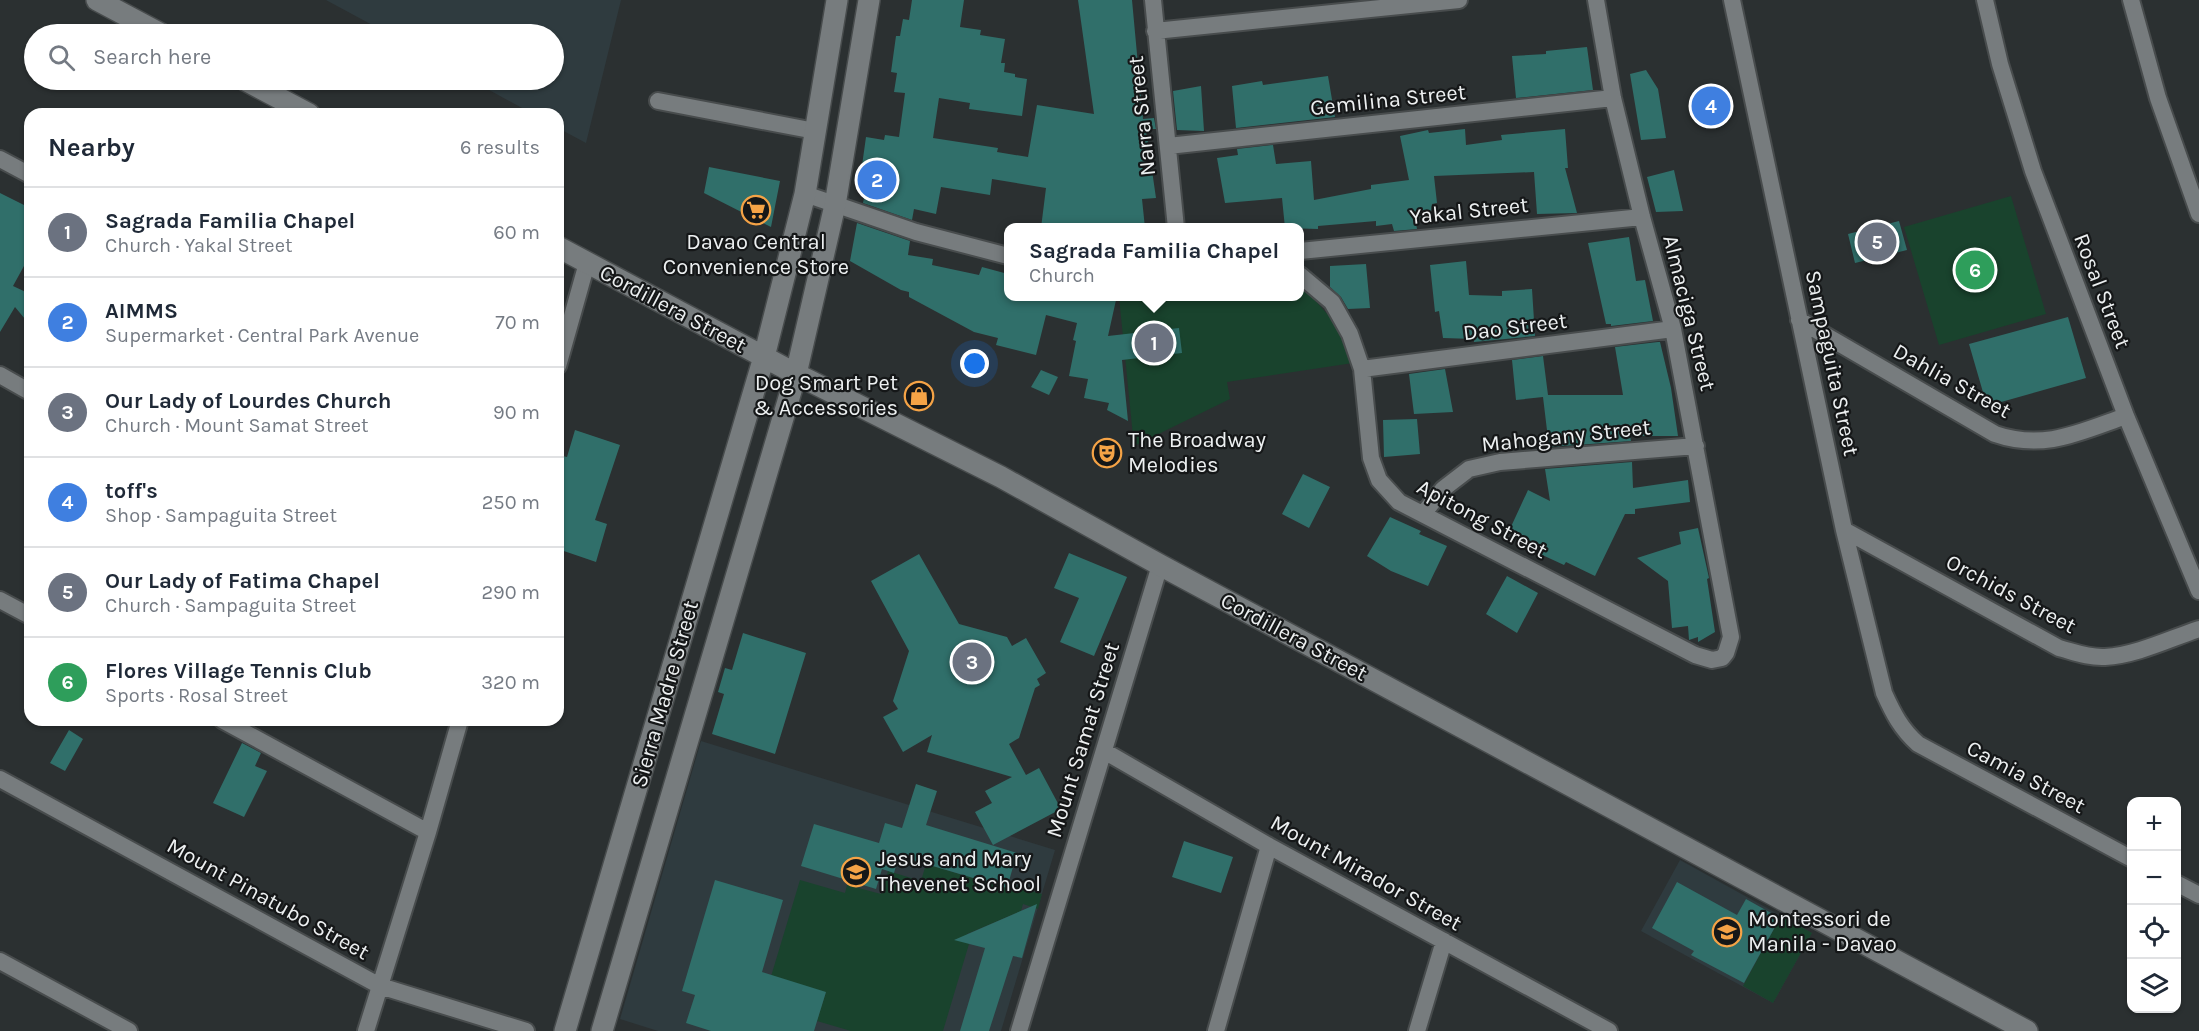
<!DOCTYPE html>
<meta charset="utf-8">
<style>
body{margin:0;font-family:Karla,sans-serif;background:#f6f6f7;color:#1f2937}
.controls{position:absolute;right:18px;bottom:18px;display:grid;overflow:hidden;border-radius:12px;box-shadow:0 2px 4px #0004}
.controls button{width:54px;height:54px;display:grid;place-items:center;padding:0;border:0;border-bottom:2px solid #e0e1e3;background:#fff;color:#1f2937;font:30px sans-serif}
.you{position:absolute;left:975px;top:364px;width:21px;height:21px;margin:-15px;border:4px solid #fff;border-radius:50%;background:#1a73e8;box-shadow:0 0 0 9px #1a73e833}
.badge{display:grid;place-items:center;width:39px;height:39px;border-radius:50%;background:#7f603e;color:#fff;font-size:20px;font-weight:700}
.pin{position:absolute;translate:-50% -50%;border:3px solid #fff;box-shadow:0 2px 6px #0006}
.popup{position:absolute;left:1004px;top:223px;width:300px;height:78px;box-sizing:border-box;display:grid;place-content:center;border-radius:12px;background:#fff;filter:drop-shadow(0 2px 4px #0005);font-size:20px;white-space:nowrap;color:#747a83}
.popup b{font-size:22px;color:#1f2937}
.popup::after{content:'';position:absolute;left:50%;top:100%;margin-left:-12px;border:12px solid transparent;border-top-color:#fff}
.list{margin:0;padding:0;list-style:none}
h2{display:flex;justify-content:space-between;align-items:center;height:78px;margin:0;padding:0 24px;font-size:26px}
h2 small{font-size:20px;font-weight:400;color:#747a83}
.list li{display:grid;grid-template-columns:39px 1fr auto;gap:18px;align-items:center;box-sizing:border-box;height:90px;padding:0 24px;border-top:2px solid #e0e1e3}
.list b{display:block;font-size:22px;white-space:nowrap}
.list p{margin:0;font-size:20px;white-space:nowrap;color:#747a83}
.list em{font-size:20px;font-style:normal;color:#747a83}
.icon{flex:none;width:33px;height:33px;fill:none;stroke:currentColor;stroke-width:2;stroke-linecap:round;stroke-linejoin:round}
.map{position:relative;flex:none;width:2199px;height:1031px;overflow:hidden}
.search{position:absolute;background:#fff;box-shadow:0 2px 4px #0004;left:24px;top:24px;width:540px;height:66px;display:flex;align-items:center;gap:15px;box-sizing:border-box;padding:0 21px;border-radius:33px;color:#747a83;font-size:22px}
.panel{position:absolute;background:#fff;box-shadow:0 2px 4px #0004;left:24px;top:108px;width:540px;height:618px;border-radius:18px}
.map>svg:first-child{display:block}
</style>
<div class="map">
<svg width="2199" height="1031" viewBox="0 0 2199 1031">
<rect width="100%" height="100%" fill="#2b3031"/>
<path fill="#2f3b3f" d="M326 0H621L586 143 558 128V114H533L471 80H554V34H389Z
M701 741 1055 850 1001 1031H658L620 1019Z
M1680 860 1812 933 1773 1003 1641 931Z"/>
<path fill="#19432d" d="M2011 196 2046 314 1939 345 1904 227Z
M1300 286 1313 298 1337 325 1353 363 1227 382 1230 399 1134 446 1119 297 1300 296Z
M926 864 1006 888 1008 884 1042 894 1038 909 1023 904 1021 911 967 934 965 942 969 944 943 1031H851L817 1021 826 992 763 1003 800 880 845 893 847 885 881 894 888 871 921 881Z
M1781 916 1812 933 1773 1003 1743 986Z"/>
<path fill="#306f6a" d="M912 0H964L960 27 981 30 980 35 1005 39 1001 63H1005L1004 72 1015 74V77L1027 79 1022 116 969 109 970 103 939 98 933 138 998 148 997 152 1028 157 1037 105 1094 114 1078 0H1132L1143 119 1154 118 1156 129H1146L1156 198 1142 199 1145 228H1041L1046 188 992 179 990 195 941 187 936 214 914 209 912 220 863 203 866 188 859 187 866 137 884 140 885 135 899 137 905 93 894 92 897 73 891 72 896 36H900L903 19 909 20Z
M1587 47 1593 90 1516 98 1512 56 1546 54V51Z
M1646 70 1658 89 1666 138 1641 140 1630 74Z
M1328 76 1335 117 1236 128 1232 86 1262 81 1263 85Z
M1201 86 1204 131 1177 130 1173 91Z
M1465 129 1466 145 1502 140 1501 135 1565 129 1568 168H1565L1577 213 1537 214 1534 172 1434 176 1437 203 1432 204 1430 216 1415 218 1417 229 1394 231 1392 224 1376 226V221L1318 226V229L1285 228 1282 198 1225 203 1217 158 1238 155 1237 149 1273 145 1276 164 1311 161 1314 200 1371 189V185L1409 180 1400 136 1428 130 1429 133Z
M709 167 780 181 771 227 704 193Z
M1674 170 1683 211 1656 212 1647 177Z
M0 193 30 208V255L13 286 30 294V325L15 307 0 332Z
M1899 221 1907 250 1855 263 1848 234Z
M857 223 910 241 908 255 933 259 932 265 979 275 982 267 1008 274V297H1099L1116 300 1108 336 1179 328 1182 353 1122 360 1128 421 1107 410 1109 403 1084 398 1088 379 1069 376 1076 341 1073 340 1077 323 1046 315 1036 355 996 345 998 338 974 332 909 297V292L901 290 850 261Z
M1629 237 1636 281 1645 280 1653 321 1611 326V324H1606L1588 243Z
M1466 261 1469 295 1502 296V291L1532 289 1535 336 1474 342V339L1443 338 1439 311 1435 312 1430 265Z
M1366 264 1370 308 1348 309 1341 297 1330 287V266Z
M2068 317 2086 378 1987 406 1969 344Z
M1658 342H1660L1671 388 1678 436H1630L1631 441 1549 447 1543 397 1516 400 1512 360 1543 356 1548 395H1623L1615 347Z
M1445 369 1453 412 1414 414 1409 374Z
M1041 370 1058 377 1049 395 1031 387Z
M1417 419 1420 454 1384 457 1383 420Z
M575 430 620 445 595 520 607 524 596 562 558 549V455L567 457Z
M1632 462 1633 488 1688 480 1690 502 1635 509V514H1625L1595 576 1566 562 1564 565 1538 553 1541 546 1509 531 1528 490 1550 501 1545 469Z
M1303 474 1330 487 1309 528 1282 514Z
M1390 517 1421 531 1419 534 1447 546 1428 586 1391 571 1367 556Z
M1698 528 1709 578 1707 579 1715 632 1698 642V637L1689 640 1688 626 1672 628 1668 581 1637 558 1681 544 1679 532Z
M1069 553 1127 577 1094 656 1060 642 1079 598 1054 588Z
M919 554 959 624 1007 637 1012 646 1026 638 1046 673 1037 679 1040 685 1035 688 1019 738 1009 744 1026 775 1039 768 1061 809 993 845 975 812 992 803 985 791 1012 777 927 752 932 735 903 752 883 717 898 709 893 701 909 651 871 581Z
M1507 576 1538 593 1517 633 1486 614Z
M743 633 806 653 775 754 712 734 724 694 718 692 725 668 732 670Z
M69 730 83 739 65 771 50 763Z
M242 743 261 753 255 766 267 771 244 817 213 803Z
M916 784 937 791 926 825 1017 853 1007 888 899 856 894 873 882 869 876 889 801 866 814 824 879 843 885 823 902 828Z
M1184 841 1233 857 1221 893 1172 877Z
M715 880 783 900 762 972 826 992 814 1031H711L686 1023 695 995 682 991Z
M1677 882 1737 915 1746 899 1780 918 1744 983 1691 955 1694 951 1652 928Z
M1037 904 1022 958 1013 956 989 1031H960L985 948 954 940Z"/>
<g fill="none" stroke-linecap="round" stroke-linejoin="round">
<g stroke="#484c4d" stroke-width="20">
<path id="minor" d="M1153 0 1176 228
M1732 0 1844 530 1884 693C1893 713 1901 729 1918 744L2132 859
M1985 0 2000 64 2033 171 2126 416 2199 591
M2131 0 2158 98 2199 214
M1155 31 1459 0
M658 101 815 131
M1168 146 1613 98
M0 159 30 175
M805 194 916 232 1008 256
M1300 251 1642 217
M1300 275 1332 302 1350 334 1362 369 1371 458 1379 480 1399 502 1695 655 1712 660 1722 658 1726 653 1731 637 1673 329 1642 217 1613 98 1596 0
M1799 320 1995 434C2044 451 2080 432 2126 416
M558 366 587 263
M1362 369 1673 329
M0 375 30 392
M1423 514 1443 489 1469 469 1500 462 1696 446
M1844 530 2059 648C2074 652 2089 658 2105 657 2137 655 2169 639 2199 629
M0 600 30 616
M222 720 428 832
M1104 751 1269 846 1609 1031
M0 779 380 986 526 1031
M2176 883 2199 895
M0 961 129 1031
M366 1031 428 832 460 720
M1019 1031 1160 565
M1216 1031 1269 846
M1417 1031 1444 941"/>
</g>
<g stroke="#484c4d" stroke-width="24">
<path id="tertiary" d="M97 0 161 34
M245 80 309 114
M558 247 796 374 1001 477 1160 565 2027 1031
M565 1031 764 357 805 194 837 0
M602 1031 796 374 835 205 869 0"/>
</g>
<use href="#minor" stroke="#777c7e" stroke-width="16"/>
<use href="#tertiary" stroke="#777c7e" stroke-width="21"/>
</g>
<defs>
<g id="supermarket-ring" transform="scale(1.5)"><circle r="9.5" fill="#151718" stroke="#f5a346" stroke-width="1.5"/><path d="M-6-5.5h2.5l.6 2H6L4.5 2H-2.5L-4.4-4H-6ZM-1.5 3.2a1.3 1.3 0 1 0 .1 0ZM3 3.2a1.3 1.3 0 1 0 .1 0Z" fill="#f5a346"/></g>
<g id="shop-ring" transform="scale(1.5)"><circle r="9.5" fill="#151718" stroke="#f5a346" stroke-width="1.5"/><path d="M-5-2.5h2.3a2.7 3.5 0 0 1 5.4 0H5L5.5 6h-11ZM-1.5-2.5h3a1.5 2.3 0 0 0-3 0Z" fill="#f5a346"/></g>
<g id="theatre-ring" transform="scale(1.5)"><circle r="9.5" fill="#151718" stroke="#f5a346" stroke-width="1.5"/><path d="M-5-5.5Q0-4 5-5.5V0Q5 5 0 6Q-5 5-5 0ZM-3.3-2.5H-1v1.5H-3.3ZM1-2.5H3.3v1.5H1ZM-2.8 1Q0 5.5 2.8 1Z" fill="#f5a346"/></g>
<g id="school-ring" transform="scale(1.5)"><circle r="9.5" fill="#151718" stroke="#f5a346" stroke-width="1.5"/><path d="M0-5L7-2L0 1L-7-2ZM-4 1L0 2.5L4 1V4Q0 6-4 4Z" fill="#f5a346"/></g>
</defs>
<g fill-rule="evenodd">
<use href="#supermarket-ring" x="756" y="210"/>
<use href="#shop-ring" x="919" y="396"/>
<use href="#theatre-ring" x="1107" y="453"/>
<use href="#school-ring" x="856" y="872"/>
<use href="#school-ring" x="1727" y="932"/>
</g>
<g text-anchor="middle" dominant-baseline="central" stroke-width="4.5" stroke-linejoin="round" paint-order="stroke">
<g font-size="22" fill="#edf0f1" stroke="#151718">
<text transform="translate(1388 100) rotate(-6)">Gemilina Street</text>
<text transform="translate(1142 116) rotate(-96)">Narra Street</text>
<text transform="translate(1469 211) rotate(-6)">Yakal Street</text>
<text transform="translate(2102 291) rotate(69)">Rosal Street</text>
<text transform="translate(673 309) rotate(28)">Cordillera Street</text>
<text transform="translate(1689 313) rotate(76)">Almaciga Street</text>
<text transform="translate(1515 327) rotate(-7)">Dao Street</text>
<text transform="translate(1832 363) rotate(78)">Sampaguita Street</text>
<text transform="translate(1952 381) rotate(29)">Dahlia Street</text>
<text transform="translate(1566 436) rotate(-6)">Mahogany Street</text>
<text transform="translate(1482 519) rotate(28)">Apitong Street</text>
<text transform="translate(2011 594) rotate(28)">Orchids Street</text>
<text transform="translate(1294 637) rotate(28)">Cordillera Street</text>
<text transform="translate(665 694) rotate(-74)">Sierra Madre Street</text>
<text transform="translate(1083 740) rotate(-73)">Mount Samat Street</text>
<text transform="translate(2026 777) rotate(28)">Camia Street</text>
<text transform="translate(1366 873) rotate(29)">Mount Mirador Street</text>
<text transform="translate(268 899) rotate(29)">Mount Pinatubo Street</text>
</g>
<g font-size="22" fill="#edf0f1" stroke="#151718" text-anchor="start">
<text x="756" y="242" text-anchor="middle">Davao Central<tspan x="756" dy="25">Convenience Store</tspan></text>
<text x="898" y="383" text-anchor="end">Dog Smart Pet<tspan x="898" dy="25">&amp; Accessories</tspan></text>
<text x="1128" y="440">The Broadway<tspan x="1128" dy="25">Melodies</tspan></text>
<text x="877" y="859">Jesus and Mary<tspan x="877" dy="25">Thevenet School</tspan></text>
<text x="1748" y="919">Montessori de<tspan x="1748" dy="25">Manila - Davao</tspan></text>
</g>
</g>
</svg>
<div class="controls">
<button>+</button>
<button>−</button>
<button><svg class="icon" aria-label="locate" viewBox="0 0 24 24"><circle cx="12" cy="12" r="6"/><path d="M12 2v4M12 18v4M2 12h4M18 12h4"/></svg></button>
<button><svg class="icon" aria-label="layers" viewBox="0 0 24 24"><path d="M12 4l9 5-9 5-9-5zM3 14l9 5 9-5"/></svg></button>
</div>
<div class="you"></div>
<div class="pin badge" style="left:1154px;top:343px;background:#6b7280">1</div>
<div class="popup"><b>Sagrada Familia Chapel</b>Church</div>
<div class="pin badge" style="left:877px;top:180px;background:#3f7fe0">2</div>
<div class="pin badge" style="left:972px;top:662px;background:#6b7280">3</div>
<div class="pin badge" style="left:1711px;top:106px;background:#3f7fe0">4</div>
<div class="pin badge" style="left:1877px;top:242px;background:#6b7280">5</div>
<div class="pin badge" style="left:1975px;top:270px;background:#2e9e5b">6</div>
<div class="search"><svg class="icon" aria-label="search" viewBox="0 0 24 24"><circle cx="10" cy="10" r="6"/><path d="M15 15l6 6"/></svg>Search here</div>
<section class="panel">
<h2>Nearby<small>6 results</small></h2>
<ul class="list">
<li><span class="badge" style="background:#6b7280">1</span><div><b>Sagrada Familia Chapel</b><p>Church · Yakal Street</p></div><em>60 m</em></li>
<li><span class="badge" style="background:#3f7fe0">2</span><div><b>AIMMS</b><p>Supermarket · Central Park Avenue</p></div><em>70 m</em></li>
<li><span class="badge" style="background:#6b7280">3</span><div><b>Our Lady of Lourdes Church</b><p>Church · Mount Samat Street</p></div><em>90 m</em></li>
<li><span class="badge" style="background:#3f7fe0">4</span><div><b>toff's</b><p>Shop · Sampaguita Street</p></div><em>250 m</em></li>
<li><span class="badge" style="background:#6b7280">5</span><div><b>Our Lady of Fatima Chapel</b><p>Church · Sampaguita Street</p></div><em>290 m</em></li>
<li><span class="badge" style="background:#2e9e5b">6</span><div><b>Flores Village Tennis Club</b><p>Sports · Rosal Street</p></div><em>320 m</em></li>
</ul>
</section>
</div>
